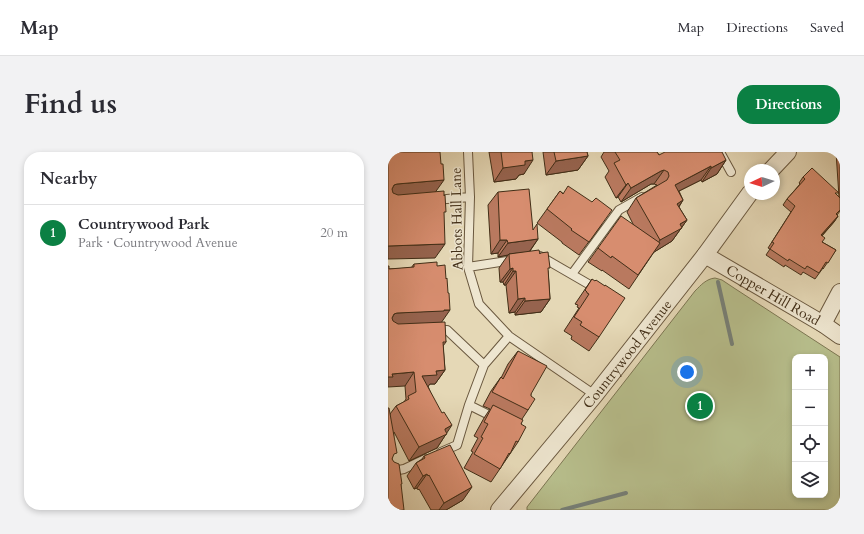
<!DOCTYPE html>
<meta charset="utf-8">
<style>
body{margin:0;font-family:Cardo,serif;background:#f2f2f3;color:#2b2b33}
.controls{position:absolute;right:12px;bottom:12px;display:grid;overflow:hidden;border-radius:8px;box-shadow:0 2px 6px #0003}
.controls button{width:36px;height:36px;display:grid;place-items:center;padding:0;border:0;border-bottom:1px solid #e1e1e2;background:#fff;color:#2b2b33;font:20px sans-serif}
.compass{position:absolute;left:356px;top:12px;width:36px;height:36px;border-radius:50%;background:#fff;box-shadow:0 2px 6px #0003;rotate:266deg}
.you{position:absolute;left:299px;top:220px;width:14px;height:14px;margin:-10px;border:3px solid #fff;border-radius:50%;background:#1a73e8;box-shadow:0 0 0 6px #1a73e833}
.badge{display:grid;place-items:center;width:26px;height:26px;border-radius:50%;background:#0b8043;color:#fff;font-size:13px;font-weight:700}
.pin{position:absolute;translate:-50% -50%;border:2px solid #fff;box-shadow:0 1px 4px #0006}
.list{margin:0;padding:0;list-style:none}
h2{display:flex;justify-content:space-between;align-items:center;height:52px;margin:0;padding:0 16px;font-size:17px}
h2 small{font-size:13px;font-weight:400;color:#7c7c81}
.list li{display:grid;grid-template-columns:26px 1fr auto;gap:12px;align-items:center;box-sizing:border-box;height:56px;padding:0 16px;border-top:1px solid #e1e1e2}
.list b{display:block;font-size:15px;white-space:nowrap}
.list p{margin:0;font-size:13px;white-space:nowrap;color:#7c7c81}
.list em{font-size:13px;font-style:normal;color:#7c7c81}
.icon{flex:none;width:22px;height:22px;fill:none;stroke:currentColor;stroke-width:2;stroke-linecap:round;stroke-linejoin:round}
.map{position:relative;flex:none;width:452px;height:358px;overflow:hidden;border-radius:16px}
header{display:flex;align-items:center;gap:24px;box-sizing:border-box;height:56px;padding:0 20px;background:#fff;border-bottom:1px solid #e1e1e2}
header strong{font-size:19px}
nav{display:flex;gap:22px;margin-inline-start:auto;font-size:14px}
.intro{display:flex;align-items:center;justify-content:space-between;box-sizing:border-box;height:96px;padding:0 24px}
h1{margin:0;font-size:28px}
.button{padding:10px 18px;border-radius:16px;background:#0b8043;color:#fff;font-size:14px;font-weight:700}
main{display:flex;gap:24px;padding:0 24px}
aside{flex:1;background:#fff;border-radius:16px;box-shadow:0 2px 6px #0003}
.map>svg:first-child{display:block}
</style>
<header>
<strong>Map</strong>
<nav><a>Map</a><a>Directions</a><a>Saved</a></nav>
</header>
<div class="intro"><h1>Find us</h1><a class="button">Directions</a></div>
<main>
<aside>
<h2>Nearby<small></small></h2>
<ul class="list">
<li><span class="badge">1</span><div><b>Countrywood Park</b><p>Park · Countrywood Avenue</p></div><em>20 m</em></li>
</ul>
</aside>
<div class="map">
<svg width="452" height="358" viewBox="0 0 452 358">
<rect width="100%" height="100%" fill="#e5d8b6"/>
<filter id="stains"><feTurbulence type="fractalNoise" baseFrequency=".005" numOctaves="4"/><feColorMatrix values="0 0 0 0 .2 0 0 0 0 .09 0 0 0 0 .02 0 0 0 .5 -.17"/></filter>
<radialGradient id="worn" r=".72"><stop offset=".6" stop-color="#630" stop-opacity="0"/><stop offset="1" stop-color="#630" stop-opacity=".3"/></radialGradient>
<path fill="#b7be8c" stroke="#7c7652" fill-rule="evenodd" d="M327 126 334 128 346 136 452 205V358H139V355L307 139C313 133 318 127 327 126ZM407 205H437V343H407Z"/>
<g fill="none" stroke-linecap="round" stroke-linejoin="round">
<path stroke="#778078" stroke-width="4" d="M330 130 344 192
M174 358 238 341"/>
<g stroke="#6a583f" stroke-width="10">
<path id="service" d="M80 0 82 45 80 115 91 152 121 184 207 243
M332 0 343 20
M47 48 82 45
M152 104 209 137
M80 115 125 108
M184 122 231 58 254 45
M47 178H59L96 213
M81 253 107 266
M53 300 69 293 81 253 96 213 121 184
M0 320 16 317 37 307"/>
</g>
<g stroke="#6a583f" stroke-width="18">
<g id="minor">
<path d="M383 18 400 0"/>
<path id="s1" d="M317 103 435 172 452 184"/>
<path d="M435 172 452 140"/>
<path id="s2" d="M111 358 207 243 317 103 362 41"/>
</g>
</g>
<use href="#service" stroke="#eee6d0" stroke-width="8"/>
<use href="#minor" stroke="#eee6d0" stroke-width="16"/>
</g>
<path fill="#b9795f" stroke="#412e17" d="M101 0H144L136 22 131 23 128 27 106 30Z
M155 0H199L200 4 190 18 158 23Z
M216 0H269L271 3 338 8 329 22 314 30 313 28 291 39 295 48 291 55 299 68 284 89 266 100 241 137 214 118V119L200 110 210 96 246 74 239 60 248 46 269 33 266 32H263L233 50 230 45 228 46 217 25 221 19 213 5Z
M448 0H452V59L449 63 450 64 446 70 434 84V90L448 98 435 117V116L427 127 415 120 413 123 397 113 396 115 378 103 382 97 380 96 403 60 395 53 399 47 412 32 411 31 415 25 449 43 451 45Z
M172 39 214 72 191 103 174 91V90L149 71Z
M110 40 145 78 150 87 142 99 152 102 160 119 162 147 153 160 127 163V160L121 161 118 133H116L115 130H112L111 116 120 103 110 105V101L103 102 100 53Z
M26 112 53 170 58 190 55 194 57 218 47 232H42L40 234 58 282 49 296 21 309 6 280 4 307 13 334 0 358 2 262 8 254 16 250 18 247 17 234 1 117 23 116Z
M204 127 211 185 201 199 183 187 184 184 176 179 191 156 189 155 190 153 187 152Z
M130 199 143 242 140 258 134 267 130 290 103 330 76 316 85 300 83 299 90 286 86 284 96 266 102 257 95 254 103 239 113 225V226L120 212Z
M36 304 75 348 58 358H43L31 337 30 338 29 336 26 337 19 324 28 311 34 307Z"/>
<path fill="#96634e" stroke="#412e17" d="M200 4 190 18 158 23 168 9Z
M145 8 136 22 131 23 128 27 106 30 115 16 137 9Z
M338 8 329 22 314 30 323 16Z
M323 14 313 28 277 46 287 33Z
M276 18 266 32H263L233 50 243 36 273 19Z
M56 28 46 42 0 45 6 33 9 32Z
M240 31 230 45 228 46 238 33Z
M295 48 286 62 289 52Z
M450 64 446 70 429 89 433 83Z
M299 68 284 89 263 102 272 88 292 72Z
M150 87 141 100 121 102 120 103 110 105 120 91Z
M112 88H119L110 101 103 102Z
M57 92 47 106 0 107V94Z
M125 116 115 130H112L122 117Z
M125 119H128L118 133H116Z
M137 146 127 160 121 161 130 147Z
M162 147 153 160 127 163 137 149Z
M62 158 53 171 0 174 6 162 9 161Z
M57 218 47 232H42L39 236 34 224 48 219Z
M26 220 17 234 0 235V225L4 222Z
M64 273 49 296 21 309 31 295 57 277Z
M39 322 29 336 26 337 35 324Z
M84 335 75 348 58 358H51L56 351Z"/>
<path fill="#d78d6f" stroke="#412e17" d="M0 0H52L53 12H55L56 28 9 32 6 33 4 37 5 41 10 43 56 39V44L57 43 58 60H56L57 92 0 94Z
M113 0H144L145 8 137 9V13L115 16Z
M166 0H199L200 4 168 9Z
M227 0H269L271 3 277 0H334L338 8 323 16V14L287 33 295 48 289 52 299 68 292 72 294 76 272 88 248 46 279 28 281 24 280 20 276 18 273 19 243 36 240 31 238 33 226 11 232 8Z
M424 16 451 41H447L452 46V58L448 62 450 64 433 83 437 86 434 90 448 98 440 111 438 110 431 121 419 114 417 117 401 107 400 109 382 97 386 91 384 90 407 54 399 47 417 27 415 25Z
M180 34 204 50 208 46 224 58 201 90 183 78 184 77 159 57 172 39 175 42Z
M141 37 145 78 149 72 150 87 120 91 119 88H112L110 40Z
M233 64 272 91 250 123 224 104 223 106 210 96Z
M151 98 152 102V101L160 100 162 116H160L162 147 137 149V146L130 147 128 119H125V116L122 117 121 102Z
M49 110V114L57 113 58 127 59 126 60 141H61L62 158H56V159L9 161 6 162 4 166 5 169 10 172 57 170 58 190H55L57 218 48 219 49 223 34 224 54 261 56 260 64 273 57 277V278L59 282 31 295 8 254 21 247 20 244 28 240 26 220 4 222 5 225H0V114H1V117L26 115V112Z
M204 127 207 129 208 128 217 134V133L237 146 211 185 192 173 194 170 186 165 201 142 199 141V140L197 138Z
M130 199 159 214 143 242V244L147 247 140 258 104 240 113 225 115 227Z
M105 253 135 268 133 272 138 275 130 290 128 289 122 302 121 301 112 317 86 302 95 286 93 285 100 272 96 270Z
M0 256H1L9 301 6 302 4 307 6 310 11 312 14 332H13L16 358H0Z
M62 293 84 335 56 351 41 323 40 324 39 322 35 324 28 311 37 306 36 304Z"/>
<g text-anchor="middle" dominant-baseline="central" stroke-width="3" stroke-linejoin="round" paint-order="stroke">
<g font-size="14" fill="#412e17" stroke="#eee6d0">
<text transform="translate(69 67) rotate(-91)">Abbots Hall Lane</text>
<text stroke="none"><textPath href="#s1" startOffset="79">Copper Hill Road</textPath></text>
<text stroke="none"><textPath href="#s2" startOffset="202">Countrywood Avenue</textPath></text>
</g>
</g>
<rect width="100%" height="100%" filter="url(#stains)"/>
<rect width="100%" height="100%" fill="url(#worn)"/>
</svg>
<div class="controls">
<button>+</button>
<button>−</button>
<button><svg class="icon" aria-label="locate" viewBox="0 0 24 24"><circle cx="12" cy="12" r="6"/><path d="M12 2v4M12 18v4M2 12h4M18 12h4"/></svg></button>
<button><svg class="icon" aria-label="layers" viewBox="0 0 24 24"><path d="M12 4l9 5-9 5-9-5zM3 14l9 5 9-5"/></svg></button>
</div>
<svg class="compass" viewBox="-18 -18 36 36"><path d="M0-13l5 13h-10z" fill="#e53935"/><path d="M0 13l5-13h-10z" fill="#7c7c81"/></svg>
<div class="you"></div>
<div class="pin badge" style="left:312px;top:254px">1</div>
</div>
</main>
